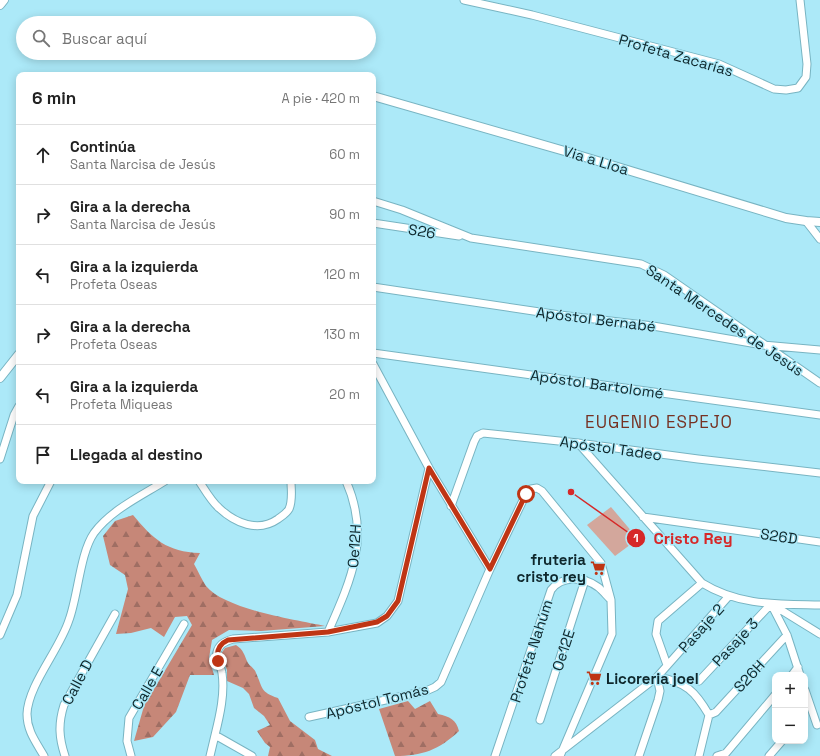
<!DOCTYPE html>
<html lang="es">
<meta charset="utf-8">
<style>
body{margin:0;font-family:"Space Grotesk",sans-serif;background:#f6f6f6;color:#222}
.controls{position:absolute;right:12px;bottom:12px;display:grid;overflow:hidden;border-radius:8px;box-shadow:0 2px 10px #0003}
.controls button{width:36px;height:36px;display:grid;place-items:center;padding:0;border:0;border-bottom:1px solid #e0e0e0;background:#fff;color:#222;font:20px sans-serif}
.stop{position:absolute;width:12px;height:12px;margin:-9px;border:3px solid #bf3514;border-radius:50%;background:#fff}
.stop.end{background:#bf3514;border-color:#fff;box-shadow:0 1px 4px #0008}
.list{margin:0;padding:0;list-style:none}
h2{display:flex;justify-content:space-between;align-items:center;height:52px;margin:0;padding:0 16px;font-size:17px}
h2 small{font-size:13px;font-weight:400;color:#767676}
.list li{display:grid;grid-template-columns:26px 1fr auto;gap:12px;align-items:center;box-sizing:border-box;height:60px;padding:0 16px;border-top:1px solid #e0e0e0}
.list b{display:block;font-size:15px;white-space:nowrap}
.list p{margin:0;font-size:13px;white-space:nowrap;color:#767676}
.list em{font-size:13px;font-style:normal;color:#767676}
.icon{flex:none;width:22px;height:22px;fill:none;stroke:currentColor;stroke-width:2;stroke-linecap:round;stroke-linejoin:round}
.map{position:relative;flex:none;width:820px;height:756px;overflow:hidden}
.search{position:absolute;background:#fff;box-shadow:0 2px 10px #0003;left:16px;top:16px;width:360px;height:44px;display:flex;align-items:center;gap:10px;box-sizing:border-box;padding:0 14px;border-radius:22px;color:#767676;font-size:15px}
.panel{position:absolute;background:#fff;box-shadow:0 2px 10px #0003;left:16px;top:72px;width:360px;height:412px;border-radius:8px}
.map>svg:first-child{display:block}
</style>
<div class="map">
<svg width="820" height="756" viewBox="0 0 820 756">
<defs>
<pattern id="forest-firs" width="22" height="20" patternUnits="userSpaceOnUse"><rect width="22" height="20" fill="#c68778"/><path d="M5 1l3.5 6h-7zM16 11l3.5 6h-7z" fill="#9f6e63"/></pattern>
</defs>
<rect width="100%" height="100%" fill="#ace9f8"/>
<path fill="url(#forest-firs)" d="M133 515C153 539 167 552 200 553L194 564C198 571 202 580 206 586 224 609 296 620 325 626L261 631 229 630 212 640 209 658 214 675H190L176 712 153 737 134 741 144 706 192 625 187 616 175 617 164 637 151 628 131 633 116 634 128 589 125 575 110 565 103 536 115 521Z
M236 645C244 650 244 655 248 663 251 667 255 669 256 673 263 688 260 692 278 698L290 721 315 740 318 749 332 756H268L270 747 265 743 257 731 270 725 264 716 254 708 249 694 243 688 227 681V670L221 654 225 648Z
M408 701 415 709 430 701 438 714C450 717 456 719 459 731 439 750 422 756 395 756L379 709Z"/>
<path fill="#d3a79c" d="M611 507 638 539 615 556 587 525Z"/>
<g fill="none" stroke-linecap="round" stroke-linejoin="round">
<g stroke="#78b4c2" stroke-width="9">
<path id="minor" d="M464 0 532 15 719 64 774 89 786 90 798 88 806 77 807 64 800 0
M373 201 402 210 471 238 641 264 664 275 820 383
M806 221 820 239
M373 223 459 236
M373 287 560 315 653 326 763 345 820 350
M373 353 820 415
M373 364 429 468 490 569
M578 443 702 583C739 606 778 604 820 605
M0 459 14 415 19 406
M199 481C205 490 211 501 219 508 235 523 258 533 278 519 282 516 286 514 289 509 293 500 291 490 291 481
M451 506 474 442 477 436 483 433 578 443 698 459 820 473
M643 517 820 542
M771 604 787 635 800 675
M773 605 820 634
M328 632C351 580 371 537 346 481
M0 635 17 595 33 516 51 481
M667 665 656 634 658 621 702 583
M792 675 798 667
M657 677C686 682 695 691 709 715L699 756
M699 681 771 604
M805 690 817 725
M709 715 716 712 787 635
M309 717 426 691 435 687 441 682 490 569 526 494 531 489 537 488 542 491 601 563 611 600 612 634 560 756
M540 720 585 580
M44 756C36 742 27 731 27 714 28 685 60 649 69 620 78 596 80 553 94 533 111 510 141 496 165 481
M65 756C59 738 58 724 64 705L115 614
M131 756 127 741 129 718 184 624
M210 756 215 735
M252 756 215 735C220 715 225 693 222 673 221 665 215 660 217 652 219 644 225 641 233 639L328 632 377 623 387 616 398 601 429 468
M495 756 551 590C562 575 584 577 598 587 602 590 606 595 610 599
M555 756 657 677 728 597
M639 756 658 700 660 691 657 677
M717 756 726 753 775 695
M769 756 782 741"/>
</g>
<g stroke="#78b4c2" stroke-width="10">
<path id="tertiary" d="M0 5 4 0
M373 96 568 152 786 218 806 221 820 222
M0 378 19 354"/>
</g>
<use href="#minor" stroke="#fff" stroke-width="7"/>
<use href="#tertiary" stroke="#fff" stroke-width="8"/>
</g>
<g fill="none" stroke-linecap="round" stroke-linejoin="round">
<path stroke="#bf3514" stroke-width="5" d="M218 661C216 651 219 644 228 640L328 632 377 622 387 616 398 601 429 468 490 569 526 494"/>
</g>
<defs>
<g id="supermarket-bare" transform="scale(1.2)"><path d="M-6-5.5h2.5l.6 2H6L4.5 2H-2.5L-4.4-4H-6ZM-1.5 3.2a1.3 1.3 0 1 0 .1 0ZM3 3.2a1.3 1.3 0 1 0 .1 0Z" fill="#bf3514" stroke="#ace9f8" stroke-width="2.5" paint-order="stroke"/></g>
</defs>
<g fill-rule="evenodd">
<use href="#supermarket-bare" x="598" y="568"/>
<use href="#supermarket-bare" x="594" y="678"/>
</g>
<g text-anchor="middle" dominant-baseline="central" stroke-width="3" stroke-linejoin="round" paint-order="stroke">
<g font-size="15" fill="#0e272c" stroke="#ace9f8">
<text transform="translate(676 55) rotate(16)">Profeta Zacarías</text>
<text transform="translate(596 160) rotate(17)">Via a Lloa</text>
<text transform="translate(422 231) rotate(9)">S26</text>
<text transform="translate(596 319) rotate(7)">Apóstol Bernabé</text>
<text transform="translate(725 320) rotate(34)">Santa Mercedes de Jesús</text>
<text transform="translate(597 384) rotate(8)">Apóstol Bartolomé</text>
<text transform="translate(611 448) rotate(8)">Apóstol Tadeo</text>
<text transform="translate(779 536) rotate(8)">S26D</text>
<text transform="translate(354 546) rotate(-86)">Oe12H</text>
<text transform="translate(701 628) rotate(-48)">Pasaje 2</text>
<text transform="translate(735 642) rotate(-47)">Pasaje 3</text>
<text transform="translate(563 650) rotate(-72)">Oe12E</text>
<text transform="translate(531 651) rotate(-72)">Profeta Nahúm</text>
<text transform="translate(749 676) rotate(-47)">S26H</text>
<text transform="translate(77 682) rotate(-62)">Calle D</text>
<text transform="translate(147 688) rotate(-60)">Calle E</text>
<text transform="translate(377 701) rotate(-14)">Apóstol Tomás</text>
</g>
<g font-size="15" font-weight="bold" fill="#0e272c" stroke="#ace9f8" text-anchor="end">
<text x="586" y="559">fruteria<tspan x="586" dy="17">cristo rey</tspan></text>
<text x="606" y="678" text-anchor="start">Licoreria joel</text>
</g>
<g font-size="17" letter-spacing="1" fill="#763223" stroke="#ace9f8">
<text x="659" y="422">EUGENIO ESPEJO</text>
</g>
</g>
<path fill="none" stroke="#d62828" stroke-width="1.5" d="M571 492L636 538"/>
<g fill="#d62828" stroke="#ace9f8" stroke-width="1.5">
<circle cx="571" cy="492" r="4"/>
<circle cx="636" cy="538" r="10"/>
</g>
<g font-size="12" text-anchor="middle" font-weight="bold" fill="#fff">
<text x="636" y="542">1</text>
</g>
<g font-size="16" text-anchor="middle" font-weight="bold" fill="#d62828" stroke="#ace9f8" stroke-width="3" stroke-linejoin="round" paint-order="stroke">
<text x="693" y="544">Cristo Rey</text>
</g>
</svg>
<div class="controls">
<button>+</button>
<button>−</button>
</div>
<div class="stop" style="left:526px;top:494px"></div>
<div class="stop end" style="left:218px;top:661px"></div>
<div class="search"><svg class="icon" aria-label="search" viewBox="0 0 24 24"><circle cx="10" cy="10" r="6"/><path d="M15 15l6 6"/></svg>Buscar aquí</div>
<section class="panel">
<h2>6 min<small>A pie · 420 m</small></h2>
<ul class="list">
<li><svg class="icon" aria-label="ahead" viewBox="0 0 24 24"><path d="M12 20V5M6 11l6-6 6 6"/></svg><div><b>Continúa</b><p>Santa Narcisa de Jesús</p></div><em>60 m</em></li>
<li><svg class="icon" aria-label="right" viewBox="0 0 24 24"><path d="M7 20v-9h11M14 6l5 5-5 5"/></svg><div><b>Gira a la derecha</b><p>Santa Narcisa de Jesús</p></div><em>90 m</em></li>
<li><svg class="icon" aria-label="left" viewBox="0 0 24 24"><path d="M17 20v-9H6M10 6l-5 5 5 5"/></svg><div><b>Gira a la izquierda</b><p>Profeta Oseas</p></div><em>120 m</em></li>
<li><svg class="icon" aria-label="right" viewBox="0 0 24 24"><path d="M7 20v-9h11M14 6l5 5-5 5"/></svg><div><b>Gira a la derecha</b><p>Profeta Oseas</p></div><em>130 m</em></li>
<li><svg class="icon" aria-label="left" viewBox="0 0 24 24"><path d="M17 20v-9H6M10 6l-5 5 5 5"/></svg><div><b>Gira a la izquierda</b><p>Profeta Miqueas</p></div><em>20 m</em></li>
<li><svg class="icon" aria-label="arrive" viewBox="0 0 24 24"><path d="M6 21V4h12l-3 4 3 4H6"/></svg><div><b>Llegada al destino</b></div></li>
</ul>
</section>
</div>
